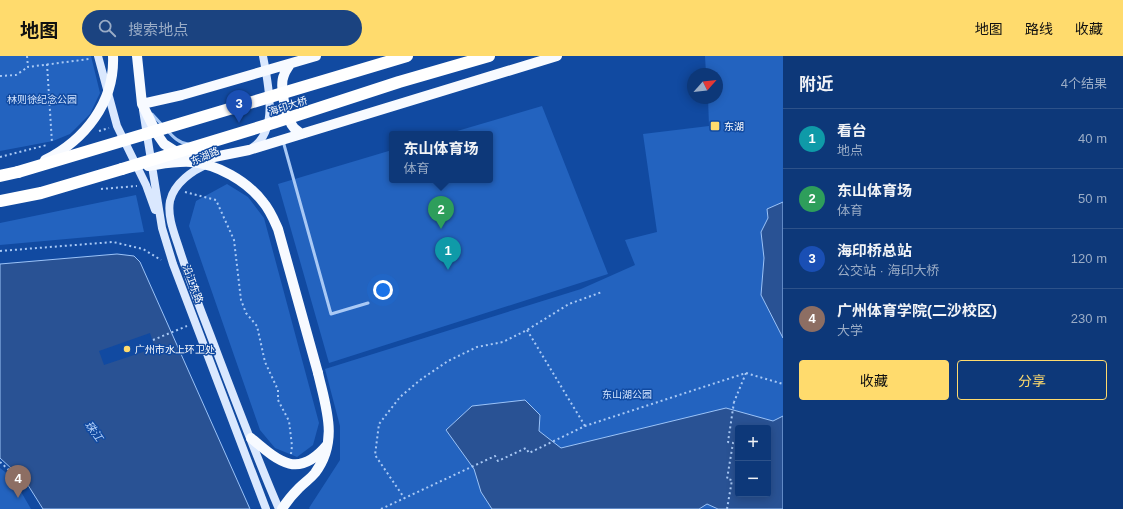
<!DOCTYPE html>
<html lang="zh">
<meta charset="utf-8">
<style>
body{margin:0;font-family:Arial,"Noto Sans SC",sans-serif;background:#1b4380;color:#f1f3f6}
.controls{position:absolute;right:12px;bottom:12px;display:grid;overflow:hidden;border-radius:4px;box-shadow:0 2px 10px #0003}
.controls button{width:36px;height:36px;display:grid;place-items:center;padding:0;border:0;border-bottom:1px solid #2d528a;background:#0d3879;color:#f1f3f6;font:20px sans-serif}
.compass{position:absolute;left:687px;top:12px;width:36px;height:36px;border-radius:50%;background:#0d3879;box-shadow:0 2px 10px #0003;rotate:63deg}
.you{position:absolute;left:383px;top:234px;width:14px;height:14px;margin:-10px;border:3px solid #fff;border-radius:50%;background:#1a73e8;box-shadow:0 0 0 6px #1a73e833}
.badge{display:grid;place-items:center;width:26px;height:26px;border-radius:50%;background:#ffdb6d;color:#fff;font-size:13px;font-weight:700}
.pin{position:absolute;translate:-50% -33px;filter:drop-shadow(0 1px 2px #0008)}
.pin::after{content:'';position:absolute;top:21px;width:14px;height:12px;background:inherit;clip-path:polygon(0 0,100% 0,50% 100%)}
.popup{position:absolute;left:389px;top:75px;width:104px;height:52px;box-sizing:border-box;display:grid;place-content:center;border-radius:4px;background:#0d3879;filter:drop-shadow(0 1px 3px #0005);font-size:13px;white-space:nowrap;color:#9aacc6}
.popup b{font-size:15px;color:#f1f3f6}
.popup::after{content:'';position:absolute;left:50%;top:100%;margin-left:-8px;border:8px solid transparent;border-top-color:#0d3879}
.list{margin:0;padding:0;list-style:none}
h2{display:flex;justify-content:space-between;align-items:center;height:52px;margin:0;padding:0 16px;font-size:17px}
h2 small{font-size:13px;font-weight:400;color:#9aacc6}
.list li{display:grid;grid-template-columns:26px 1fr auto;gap:12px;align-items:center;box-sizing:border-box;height:60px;padding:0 16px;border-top:1px solid #2d528a}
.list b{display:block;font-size:15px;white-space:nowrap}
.list p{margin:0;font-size:13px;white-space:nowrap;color:#9aacc6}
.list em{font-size:13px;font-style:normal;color:#9aacc6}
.actions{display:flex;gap:8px;padding:12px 16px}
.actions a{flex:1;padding:9px 0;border:1px solid #ffdb6d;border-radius:4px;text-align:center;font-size:14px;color:#ffdb6d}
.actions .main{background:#ffdb6d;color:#111}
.icon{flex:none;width:22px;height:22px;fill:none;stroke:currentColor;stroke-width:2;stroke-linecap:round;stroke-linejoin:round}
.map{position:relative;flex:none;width:783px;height:453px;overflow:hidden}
header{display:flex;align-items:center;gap:24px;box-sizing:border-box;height:56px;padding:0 20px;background:#ffdb6d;color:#111}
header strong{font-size:19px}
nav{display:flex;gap:22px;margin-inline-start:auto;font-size:14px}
.search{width:280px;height:36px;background:#1b4380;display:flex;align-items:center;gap:10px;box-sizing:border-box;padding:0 14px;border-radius:22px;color:#9aacc6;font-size:15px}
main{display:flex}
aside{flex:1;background:#0d3879}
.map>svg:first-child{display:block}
</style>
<header>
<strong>地图</strong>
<div class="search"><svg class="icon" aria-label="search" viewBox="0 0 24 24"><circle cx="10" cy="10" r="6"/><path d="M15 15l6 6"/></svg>搜索地点</div>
<nav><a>地图</a><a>路线</a><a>收藏</a></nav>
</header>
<main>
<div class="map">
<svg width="783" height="453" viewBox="0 0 783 453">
<rect width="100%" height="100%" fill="#114aa1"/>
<path fill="#2363bf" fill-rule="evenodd" d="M0 0H91L100 37 90 58 70 78 53 85 0 95Z
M705 0H783V453H310L309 452 340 404V370L325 313 581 233 635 209 625 184 657 176 643 78 709 70 708 42H717V18H706ZM738 372H768V438H738Z
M542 50 608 218 329 307 278 128 392 94V124H490V78H447Z
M227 128 248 141 264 162 319 367 313 389 297 401 275 392 260 374 189 170 196 145Z
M136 139 144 176 0 189V167Z
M0 412 13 422 31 453H0Z"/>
<path fill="#295294" stroke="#9bc3f8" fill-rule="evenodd" d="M783 146V282L761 239 764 202 761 176 768 162 767 153Z
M117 198 134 200 140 206 250 453H43L26 426 0 402V208Z
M525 344 540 359 539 375 561 392 726 352 773 365 783 360V453H718L707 448 699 453H492L481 436 474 413 446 374 472 350ZM738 372H768V438H738Z"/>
<path fill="#114aa1" d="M150 277 155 292 104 309 99 295Z"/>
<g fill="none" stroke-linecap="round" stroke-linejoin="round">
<path stroke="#a9c9f5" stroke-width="2" stroke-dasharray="2 3" stroke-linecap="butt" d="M27 0 28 11 89 3
M47 8 52 87
M0 20 16 19 28 11
M99 75 109 72
M0 101 47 89
M101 133 137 130
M185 136 216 144 234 184 241 244 246 257 257 270 265 306 278 334V344L289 365 292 390 291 398
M0 195 113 186 143 193 161 204
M527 274 585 370
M153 284 187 270
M746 317 783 328
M0 406 9 414 22 428
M405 443 375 399 379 368 400 341 420 324 448 305 477 291 503 286 527 274 569 248 602 236
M381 453 495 400 498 405 526 392 529 397 585 370 746 317 734 346"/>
<path stroke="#a9c9f5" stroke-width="3" d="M152 58 163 70
M167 74C173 81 179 87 188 88
M283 85 331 258 368 247"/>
<path stroke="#dae8fe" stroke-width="8" d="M98 0 117 70 146 129 155 154
M143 54 162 172 173 208 266 453
M253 91C279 74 268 27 263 0
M208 108C193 114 174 127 170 145 167 161 175 179 180 195 189 223 199 250 210 278 232 336 254 395 279 453"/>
<path stroke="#f7faff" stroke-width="10" d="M137 0 142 48 157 78 164 88 175 95 182 97 214 101 249 94 557 0
M290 8C288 12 285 15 284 19 279 30 286 63 294 72 296 74 299 76 301 78
M142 48 182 39 316 0
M251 382C278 405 298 424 327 389
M282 453C287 445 293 438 299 432 304 427 311 422 315 417 339 385 326 352 318 317"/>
<path stroke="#fff" stroke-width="12" d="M0 120 18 116
M0 145 41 137 122 113"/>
<path stroke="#a9c9f5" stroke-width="2" stroke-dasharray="2 3" stroke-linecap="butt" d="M727 453 732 424 727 423 733 387 728 386 734 346"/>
<path stroke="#f7faff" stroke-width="10" d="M45 104C85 84 115 46 113 0
M148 110C162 108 176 105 191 106 217 108 247 125 263 146 270 154 274 164 278 173L318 317"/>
<path stroke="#fff" stroke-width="12" d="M122 113 273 67 399 26 489 0
M18 116 407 0"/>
</g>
<g fill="#ffdb6d" stroke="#114aa1" stroke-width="1.5">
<rect x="710" y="65" width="10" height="10" rx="2"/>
<circle cx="127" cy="293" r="4"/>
</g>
<g text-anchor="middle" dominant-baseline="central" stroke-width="3" stroke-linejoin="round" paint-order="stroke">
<g font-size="10" fill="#d2e4fe" stroke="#114aa1">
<text x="42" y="43">林则徐纪念公园</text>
<text x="627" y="338">东山湖公园</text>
</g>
<g font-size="10" fill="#fff" stroke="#114aa1">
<text transform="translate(288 50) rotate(-18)">海印大桥</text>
<text transform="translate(205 100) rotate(-24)">东湖路</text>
<text transform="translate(193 228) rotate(70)">沿江东路</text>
</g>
<g font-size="10" fill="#fff" stroke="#114aa1" text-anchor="start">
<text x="724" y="70">东湖</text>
<text x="135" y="293">广州市水上环卫处</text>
</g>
<g font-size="11" font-style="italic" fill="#b6d3fb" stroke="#114aa1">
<text transform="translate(94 375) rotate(54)">珠江</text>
</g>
</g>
</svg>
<div class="controls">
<button>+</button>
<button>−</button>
</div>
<svg class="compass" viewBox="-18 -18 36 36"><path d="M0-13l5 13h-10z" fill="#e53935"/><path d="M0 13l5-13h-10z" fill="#9aacc6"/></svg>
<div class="you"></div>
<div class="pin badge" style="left:448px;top:214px;background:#0f9aa8">1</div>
<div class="pin badge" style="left:441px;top:173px;background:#2e9e5b">2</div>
<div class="popup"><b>东山体育场</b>体育</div>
<div class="pin badge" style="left:239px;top:67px;background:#1a4fb4">3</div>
<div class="pin badge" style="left:18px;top:442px;background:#8d6e63">4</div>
</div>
<aside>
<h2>附近<small>4个结果</small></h2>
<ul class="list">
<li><span class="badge" style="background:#0f9aa8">1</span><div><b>看台</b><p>地点</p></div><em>40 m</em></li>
<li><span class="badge" style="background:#2e9e5b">2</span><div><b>东山体育场</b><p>体育</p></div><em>50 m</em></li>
<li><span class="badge" style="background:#1a4fb4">3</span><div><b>海印桥总站</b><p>公交站 · 海印大桥</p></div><em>120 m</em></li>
<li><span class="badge" style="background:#8d6e63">4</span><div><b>广州体育学院(二沙校区)</b><p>大学</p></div><em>230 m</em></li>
</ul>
<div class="actions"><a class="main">收藏</a><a>分享</a></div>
</aside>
</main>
